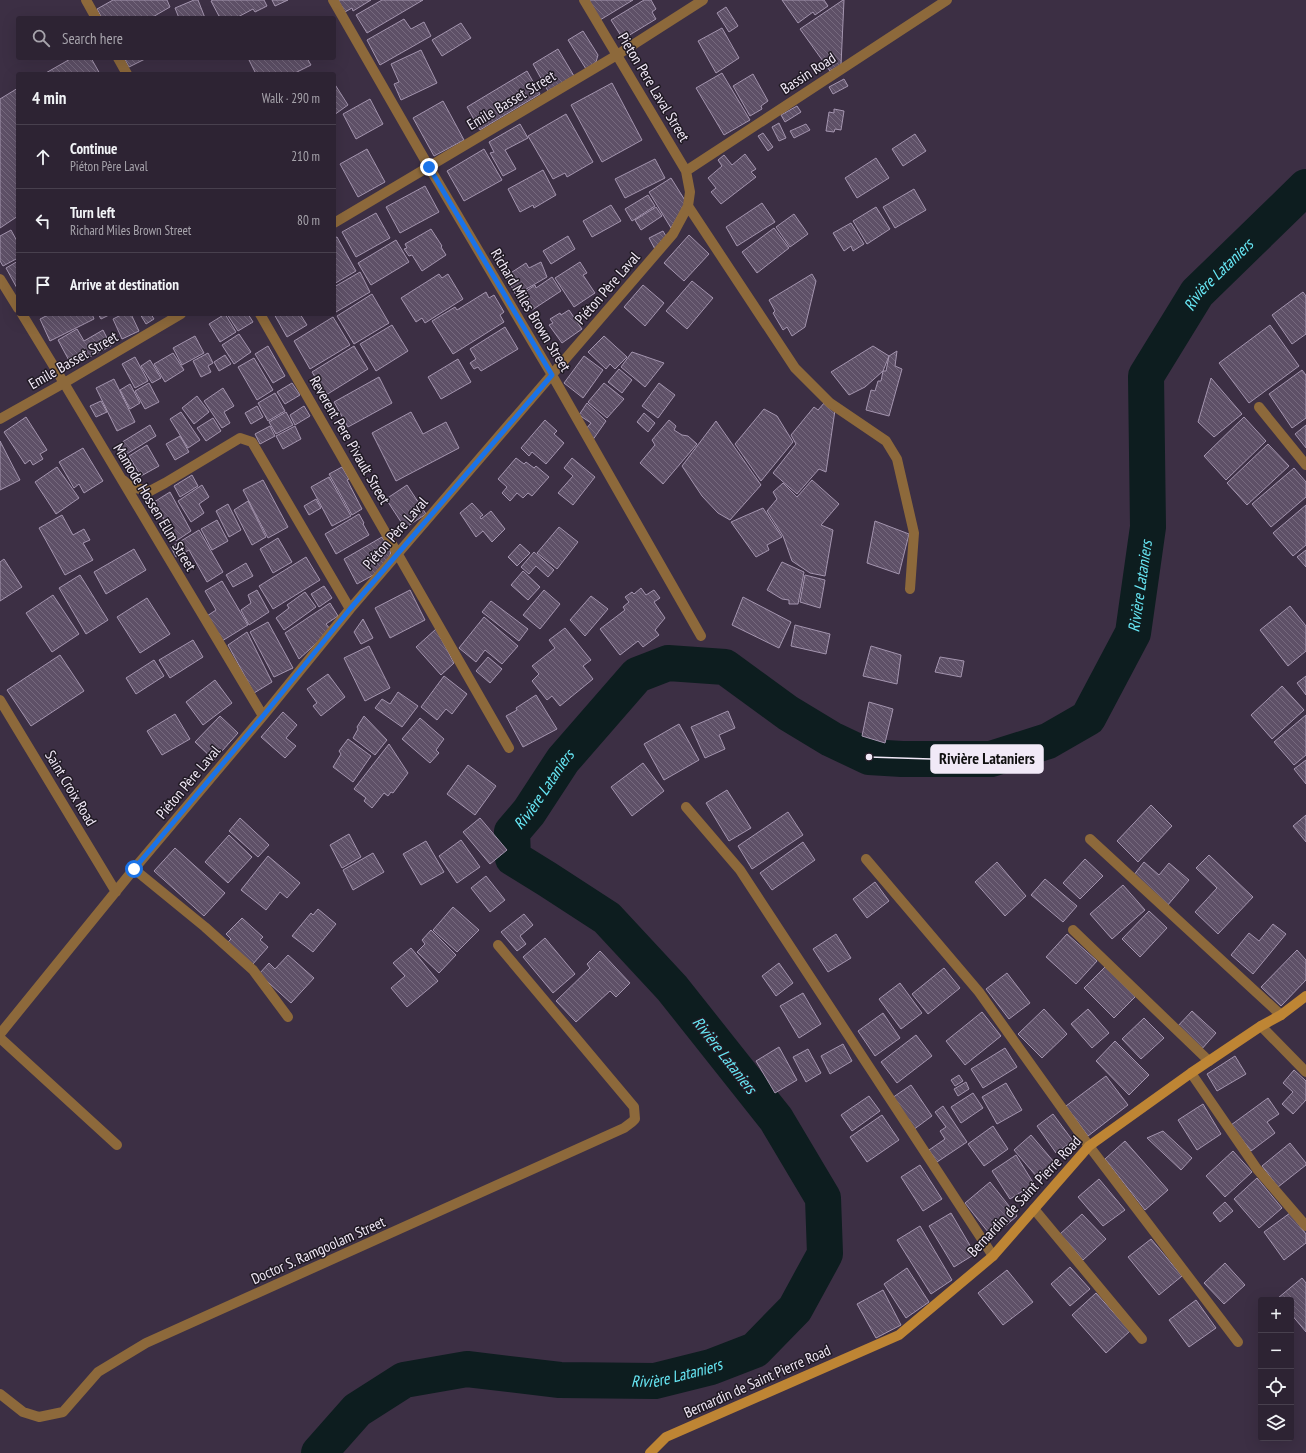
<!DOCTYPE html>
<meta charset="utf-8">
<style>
body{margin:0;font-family:"PT Sans Narrow",sans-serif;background:#392f3f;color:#f1f3f6}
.controls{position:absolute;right:12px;bottom:12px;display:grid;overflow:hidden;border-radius:4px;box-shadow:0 4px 16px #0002}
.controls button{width:36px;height:36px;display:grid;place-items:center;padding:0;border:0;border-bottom:1px solid #48404e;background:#2d2333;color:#f1f3f6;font:20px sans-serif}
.stop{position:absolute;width:12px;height:12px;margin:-9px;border:3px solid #1a73e8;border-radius:50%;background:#fff}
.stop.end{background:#1a73e8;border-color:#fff;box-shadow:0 1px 4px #0008}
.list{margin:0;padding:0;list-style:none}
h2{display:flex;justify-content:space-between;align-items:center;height:52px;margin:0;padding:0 16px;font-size:17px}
h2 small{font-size:13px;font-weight:400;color:#a7a4ac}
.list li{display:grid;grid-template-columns:26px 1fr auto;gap:12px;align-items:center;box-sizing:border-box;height:64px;padding:0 16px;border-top:1px solid #48404e}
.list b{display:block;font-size:15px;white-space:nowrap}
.list p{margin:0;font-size:13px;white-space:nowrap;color:#a7a4ac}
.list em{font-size:13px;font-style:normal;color:#a7a4ac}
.icon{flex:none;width:22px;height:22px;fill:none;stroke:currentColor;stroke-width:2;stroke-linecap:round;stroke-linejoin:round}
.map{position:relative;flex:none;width:1306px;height:1453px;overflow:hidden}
.search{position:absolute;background:#2d2333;box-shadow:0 4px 16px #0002;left:16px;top:16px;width:320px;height:44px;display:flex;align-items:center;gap:10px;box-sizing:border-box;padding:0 14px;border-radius:4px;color:#a7a4ac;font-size:15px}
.panel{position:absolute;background:#2d2333;box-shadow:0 4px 16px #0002;left:16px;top:72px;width:320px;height:244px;border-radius:4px}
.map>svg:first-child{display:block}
</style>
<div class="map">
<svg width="1306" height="1453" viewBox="0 0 1306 1453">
<defs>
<pattern id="building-back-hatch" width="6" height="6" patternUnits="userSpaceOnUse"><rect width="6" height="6" fill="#5e5067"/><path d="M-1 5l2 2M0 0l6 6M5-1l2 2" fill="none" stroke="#76697e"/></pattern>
</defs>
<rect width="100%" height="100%" fill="#3c2f44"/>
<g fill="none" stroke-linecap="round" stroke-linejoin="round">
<path stroke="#0d1d1f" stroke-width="36" id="s1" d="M319 1453 357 1410 404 1380 467 1369 560 1380 655 1381 711 1367 755 1350 795 1309 825 1254 823 1198 776 1119 672 988 607 918 547 879 513 858 512 832 529 812 563 760 637 675 668 663 725 667 788 713 831 739 869 757 902 759H991L1048 741 1088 718 1133 633 1148 527 1146 376 1197 293 1306 187"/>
</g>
<path fill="url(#building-back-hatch)" stroke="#a495af" d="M113 0H167L170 7 151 18H102L97 9Z
M194 0H198L205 18H179L175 8Z
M213 0H264L267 6 255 12 253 9 236 18H220L211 1Z
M272 0H288L275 6Z
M338 0H371L353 11 352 8 345 12Z
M382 0H423L367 33 356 15Z
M589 0H633L600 20Z
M644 0H651L656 9 652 12 656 19 623 39 611 20Z
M782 0H824L828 6 815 15 813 12 798 23Z
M843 0H844L841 65 830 71 800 29Z
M726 7 738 26 729 32 717 13Z
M404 19 411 29 424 22 431 36 380 65 367 40Z
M461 23 471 38 442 56 432 40Z
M722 28 739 58 716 73 698 41Z
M583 31 598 55 596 62 586 69 568 40Z
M558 49 574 76 548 91 533 64Z
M421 50 437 83 401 100 394 84 399 82 391 64Z
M72 58H91L100 74H44Z
M124 58H147L129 67Z
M253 58H307L311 65 293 74H256L249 60Z
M527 71 540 94 480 130 467 107Z
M722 73 750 120 724 135 696 88Z
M753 74 768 101 761 106 762 109 750 116 733 86Z
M844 79 848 86 833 94 829 87Z
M334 83 348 105 334 115Z
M612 83 642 140 602 162 571 105Z
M18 88V216L0 228V99Z
M370 99 383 124 356 139 343 114Z
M443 101 464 140 434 156 413 118Z
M797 106 801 112 785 122 781 115Z
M834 109 844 111 841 130 835 129 834 132 826 131 829 112 834 113Z
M566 114 593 162 567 177 565 173 553 179 528 136Z
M779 123 786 138 779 141 772 127Z
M520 124 528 138 505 150 516 169 503 176 490 153 494 152 489 142Z
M806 124 810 130 794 138 790 131Z
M763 133 773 147 768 151 758 136Z
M915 134 926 151 903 166 892 149Z
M367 149 385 182 358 197 340 164Z
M484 149 502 180 464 201 447 171Z
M745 154 756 169 751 172 756 177 721 204 711 192 716 188 708 178 722 166 718 160 724 155 732 165Z
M876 158 889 178 857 198 845 178Z
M655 159 665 178 625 198 615 179Z
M543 170 556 195 534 208 533 205 520 212 508 189Z
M671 178 686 202 671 228 649 192Z
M425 186 439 212 400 233 386 207Z
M914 189 926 210 895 228 883 207Z
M648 195 655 206 632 221 625 209Z
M762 203 775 222 737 246 726 227Z
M611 205 621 221 592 237 583 221Z
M656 207 662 216 641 230 635 220Z
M876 207 890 229 867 244 853 221Z
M376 213 390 238 356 257 342 232Z
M794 214 808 234 790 247 776 227Z
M851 223 864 244 853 251 851 246 844 251 833 233Z
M774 228 789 248 757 273 742 252Z
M431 229 442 246 441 247 446 255 422 271 412 255 409 256 404 249 407 248 405 244Z
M11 230 18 243V258L3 266 0 261V236Z
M663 231 667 238 656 251 649 238Z
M689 235 709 254 684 281 664 263Z
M568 236 575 249 551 264 543 251Z
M337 237 356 271 334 284V238Z
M396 240 409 262 371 285 358 263Z
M18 261V290L6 268Z
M541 262 547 277 516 295 506 276 526 263 529 268Z
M580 262 587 273 583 275 595 293 574 307 555 278Z
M360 272 370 292 336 312 334 309V287Z
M439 274 442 278 448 274 463 299 425 323 422 318 416 322 401 298Z
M812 274 816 281 805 327 792 336 787 327 783 330 773 313 775 311 769 300Z
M552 277 561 291 532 310 526 301 529 299 525 292 535 285 536 288Z
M692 281 713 298 687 329 666 311Z
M643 285 664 303 645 326 624 307Z
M486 292 489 298 494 295 504 312 500 315 504 322 453 354 432 321 455 307 457 310Z
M1303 292 1306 296V334L1292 344 1272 315Z
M372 294 389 323 354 344 337 316Z
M569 310 582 329 562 343 549 325 553 323 550 319 560 313 561 315Z
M50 314H92L94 319 50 341 40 319Z
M98 314H111L101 319Z
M123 314H131L139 331 122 339 113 319Z
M140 314H151L154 319 146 324Z
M225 314 236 332 220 342 209 324Z
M227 314H248L253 322 238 331Z
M274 314H300L307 325 287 337Z
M333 317 350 345 310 369 294 341Z
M392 325 408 351 376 371 360 344Z
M1270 325 1299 366 1249 403 1219 363Z
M505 327 518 349 481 371 478 367 474 369 470 363 476 359 470 349Z
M77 329 84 341 103 330 111 346 72 366 58 340Z
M239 334 251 352 234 364 222 345Z
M195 336 204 353 182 365 173 348Z
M604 336 627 357 615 369 610 364 606 369 588 352Z
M268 346 285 376 273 383 255 354Z
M354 346 368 369 326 395 312 372Z
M873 346 889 356 883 371 865 387 849 395 831 372Z
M897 351 895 366 902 369 889 416 866 410 871 390 875 391 878 381H881L883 371H886L889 356Z
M632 352 664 363 645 387 621 367Z
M173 353 184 370 165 382 154 364Z
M208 353 213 363 208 366 211 372 201 377 193 361Z
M225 355 231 364 219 371 214 362Z
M584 356 603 370 583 398 564 383Z
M135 357 148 381 135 388 122 364Z
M254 358 273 390 257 400 238 367Z
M458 359 471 382 441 399 428 377Z
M150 360 161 378 152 383 141 366Z
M619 369 632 380 622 393 608 382Z
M1302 370 1306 375V418L1292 428 1269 394Z
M379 377 392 403 348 427 334 402Z
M1211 378 1242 414 1214 437 1198 422Z
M114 379 135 422 117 431 96 388Z
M149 383 159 402 145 409 135 391Z
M292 383 300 395 285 404 277 392Z
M604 383 624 399 607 418 588 402Z
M659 383 675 395 658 418 642 406Z
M130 384 140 403 130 409 120 390Z
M223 388 234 406 224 412 230 423 222 428 204 401Z
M275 393 285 411 268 421 258 403Z
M197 396 209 412 194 424 182 408Z
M101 401 107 412 96 417 90 406Z
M825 402 835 410 826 472 819 469 797 494 773 473 796 444 791 435 814 407 818 410Z
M587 403 606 421 592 441 585 430 591 423 579 415Z
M257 406 263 417 251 424 245 413Z
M304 406 310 416 295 425 290 415Z
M764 409 777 416 793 442 761 481 735 444Z
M181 412 200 440 188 448 170 419Z
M286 412 293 425 276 434 269 422Z
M411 412 423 434 446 422 459 448 396 481 372 433Z
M644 413 655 423 648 432 637 422Z
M26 417 47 450 40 454 43 459 33 465 30 460 25 464 4 432Z
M1244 417 1266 441 1226 480 1204 456Z
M213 418 221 431 206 441 197 428Z
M545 420 557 431 554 434 564 443 546 464 532 452 529 456 521 448Z
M669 420 676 426 674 430 682 435 688 436 697 444 663 484 640 463 655 445 652 440Z
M716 421 761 485 730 520 718 513 702 496 682 466Z
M150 425 156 436 125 455 119 444Z
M1306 425V448L1295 434Z
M270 426 275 436 260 444 255 434Z
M295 426 301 439 283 449 276 436Z
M180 436 189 452 175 460 166 444Z
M0 441 20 480 0 490Z
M1268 444 1289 466 1247 505 1227 483Z
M147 445 159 466 141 476 129 456Z
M83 448 103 481 84 493 79 484 74 488 59 462Z
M516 458 524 464 526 462 534 468 536 466 549 477 532 496 528 493 523 498 517 493 510 501 502 493 507 487 498 479Z
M572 458 595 477 573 505 558 493 573 476 564 468Z
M57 467 79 498 56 514 35 482Z
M342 467 349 479 347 480 362 509 352 515 329 474Z
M1294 468 1306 482V497L1271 527 1252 504Z
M192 475 198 486 180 497 174 486Z
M329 477 351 516 332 526 311 487Z
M263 480 288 527 268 538 243 490Z
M812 480 839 504 821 525 833 530 825 576 810 573 792 561 783 536 767 511 777 499 773 492 783 483 797 497Z
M202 485 209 497 199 504 204 513 191 522 178 501Z
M407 485 426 514 405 528 386 499Z
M170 492 191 531 176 541 154 502Z
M316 499 321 508 309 515 304 506Z
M248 501 266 537 252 545 234 510Z
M472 503 483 515 480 517 481 519 491 511 505 529 492 542 483 531 476 537 460 513Z
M228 504 241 530 229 537 216 511Z
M1306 505V545L1293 556 1273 533Z
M763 508 782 537 767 545 769 550 756 557 731 522Z
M359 514 364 523 363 524 369 535 336 554 325 534Z
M62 515 73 535 84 529 90 540 83 543 93 560 65 575 39 528Z
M217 520 228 541 212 550 201 529Z
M875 521 909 534 899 574 867 563Z
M559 527 578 542 557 569 537 553Z
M199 530 223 572 207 582 189 550 176 557 171 547Z
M382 537 391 551 389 560 377 573 357 584 344 559Z
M278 538 292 562 273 573 260 549Z
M520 544 530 553 517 566 508 557Z
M134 549 146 570 106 594 94 572Z
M1306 550V567L1297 557Z
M534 552 554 570 548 577 536 566 529 574 521 567Z
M306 557 320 580 273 609 259 586Z
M4 559 22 587 0 601V562Z
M782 562 804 572 798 604H789V600L782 599 767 590Z
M246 563 253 576 233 587 226 575Z
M523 571 540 587 528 600 511 585Z
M80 575 108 620 86 634 59 588Z
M805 575 825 580 820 608 800 602Z
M222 581 248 625 222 641 207 616 216 610 205 591Z
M324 586 332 598 319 607 311 594Z
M641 588 646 595 654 590 660 598 654 602 665 618 655 630 659 635 643 647 638 641 620 655 600 629 625 610 623 607 629 602 625 597 632 592 634 594Z
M257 590 269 612 249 625 241 610 251 603 248 595Z
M410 590 425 620 390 638 375 608Z
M544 590 560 604 540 629 523 615Z
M305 592 316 607 284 630 276 618 289 608 287 605Z
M53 595 79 634 52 652 26 613Z
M591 596 608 609 585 636 570 620Z
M743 597 791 622 779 648 732 625Z
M147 598 170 634 140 653 117 617Z
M491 601 528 629 519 641 482 612Z
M330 603 338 616 326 624 331 630 299 659 285 633Z
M1290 606 1306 626V651L1288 666 1260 630Z
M484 617 518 646 502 664 485 650 476 662 459 648Z
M363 619 373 638 361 644 354 632Z
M268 622 293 668 274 677 250 632Z
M795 625 830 634 826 654 791 646Z
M565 628 591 660 583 666 593 679 560 706 552 696 547 700 532 681 539 674 532 666 555 648 549 640Z
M436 629 454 663 441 675 416 647Z
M247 632 272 682 254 693 228 645Z
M193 640 203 657 170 678 159 660Z
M369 646 390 688 365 701 344 658Z
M871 646 901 655 897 684 863 676Z
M60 655 84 691 31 726 7 690Z
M488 657 502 669 490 683 476 671Z
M940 657 964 661 961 677 935 672Z
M154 660 164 676 136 694 126 678Z
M328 674 345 697 321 716 313 706 317 703 307 689Z
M444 676 467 694 452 714 446 709 437 720 421 707Z
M1306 676V695L1297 683Z
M215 680 232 703 203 725 186 702Z
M1282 686 1304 710 1272 739 1251 715Z
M398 692 418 706 402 727 375 708 382 699 390 704Z
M536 695 557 729 523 747 506 716 517 710 516 708Z
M869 702 893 709 885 743 862 736Z
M728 711 735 728 719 735 725 749 705 758 691 727Z
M283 712 297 725 286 738 296 746 285 758 261 737Z
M175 714 190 739 162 755 147 731Z
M1306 715V755L1294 765 1274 742Z
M220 716 238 733 214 760 195 742Z
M364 716 387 740 375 755 353 738 358 729 357 727Z
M420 718 444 739 436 750 439 753 430 763 402 739Z
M679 724 699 760 664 780 644 744Z
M348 739 371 756 353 782 333 767 341 754 339 751Z
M389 744 408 773 393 793 391 792 388 796 384 793 372 808 364 801 366 798 354 789Z
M1306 760V784L1294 769Z
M643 763 664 791 632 816 611 787Z
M468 765 496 786 475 815 447 794Z
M727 790 751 828 729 841 706 803Z
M1151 805 1172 826 1138 862 1117 841Z
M788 812 803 835 752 869 738 846Z
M1306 815V842L1293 826Z
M240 818 269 845 258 857 229 831Z
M480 818 507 850 490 864 463 832Z
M349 834 361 857 342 868 330 845Z
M229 835 252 857 228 883 205 862Z
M461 840 480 867 457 883 439 856Z
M426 841 444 872 421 885 403 854Z
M803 842 815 860 772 890 760 873Z
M175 848 225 893 204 916 154 871Z
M373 853 384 872 353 890 343 870Z
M1209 855 1253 897 1218 934 1195 912 1217 888 1196 868Z
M268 856 300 883 287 898 280 892 266 910 241 890Z
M1085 859 1103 876 1080 899 1063 883Z
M997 862 1026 896 1005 916 975 882Z
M1144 862 1159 875 1169 863 1189 880 1167 906 1133 876Z
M486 876 505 900 490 912 471 888Z
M1045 879 1077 906 1063 922 1031 895Z
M875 882 889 901 867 918 853 899Z
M1123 885 1145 910 1112 939 1090 914Z
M453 907 479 930 457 952 433 930Z
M318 909 336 924 313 952 292 936 311 913 313 915Z
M1149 911 1167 928 1140 957 1122 939Z
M524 914 533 925 520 936 526 944 517 951 501 932Z
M242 918 263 937 260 940 268 947 252 965 228 942 231 939 226 934Z
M1273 924 1286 934 1253 974 1231 955 1249 933 1259 941Z
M431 930 456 955 439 973 417 952 425 944 422 940Z
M836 934 851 958 828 972 813 949Z
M1067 934 1097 961 1076 984 1046 957Z
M545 938 575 974 553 993 523 957Z
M411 948 438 981 407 1007 391 988 405 976 393 963Z
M1297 950 1306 960V980L1281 1006 1261 987Z
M600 951 630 983 616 997 610 991 576 1022 556 1001 590 968 587 964Z
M288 955 314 978 291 1003 259 974 269 963 275 969Z
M779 963 793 983 776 996 762 976Z
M1106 966 1136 996 1114 1018 1084 988Z
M944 968 960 988 928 1014 912 994Z
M1007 973 1030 1003 1009 1019 986 989Z
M900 983 922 1013 901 1029 879 999Z
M803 993 821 1024 799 1038 780 1006Z
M1044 1009 1067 1034 1042 1058 1018 1034Z
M1088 1009 1109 1033 1092 1048 1071 1024Z
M1192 1011 1216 1033 1200 1051 1176 1028Z
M982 1012 1001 1036 965 1065 946 1041Z
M883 1013 900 1038 875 1056 858 1031Z
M1144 1018 1164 1038 1141 1059 1122 1039Z
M916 1035 932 1056 897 1083 881 1062Z
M1115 1041 1149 1075 1129 1095 1096 1061Z
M843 1044 852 1061 830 1074 821 1056Z
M779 1047 797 1080 775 1093 756 1061Z
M1005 1048 1017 1067 983 1088 971 1069Z
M808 1049 821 1073 806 1082 793 1057Z
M1235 1056 1246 1074 1217 1091 1207 1074Z
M1294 1070 1306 1081V1100L1293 1114 1282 1104 1293 1092 1283 1083Z
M959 1075 963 1081 955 1086 951 1080Z
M1106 1076 1128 1105 1088 1136 1066 1106Z
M966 1082 969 1089 958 1096 954 1089Z
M1006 1083 1022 1110 997 1124 982 1097Z
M911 1085 932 1116 913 1130 892 1098Z
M973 1093 983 1108 961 1123 951 1107Z
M869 1096 880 1111 852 1131 841 1115Z
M1268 1098 1279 1114 1267 1122 1275 1133 1251 1151 1231 1125Z
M1203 1104 1221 1134 1197 1150 1178 1120Z
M943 1106 967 1142 937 1162 929 1150 945 1139 940 1131 946 1127 935 1112Z
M1053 1114 1073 1141 1056 1153 1037 1126Z
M882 1115 899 1140 867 1162 850 1137Z
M993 1126 1008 1149 984 1166 968 1144Z
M1163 1131 1192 1158 1181 1170 1147 1138Z
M1031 1135 1054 1162 1037 1177 1014 1150Z
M1125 1141 1168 1190 1145 1210 1105 1159Z
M1290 1143 1306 1163V1165L1278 1187 1262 1166Z
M1233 1151 1252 1172 1225 1197 1206 1176Z
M1016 1155 1034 1184 1010 1199 992 1171Z
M920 1165 942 1199 923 1211 901 1177Z
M1257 1178 1282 1208 1259 1228 1234 1199Z
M1099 1179 1125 1210 1103 1226 1078 1197Z
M990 1182 1017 1216 992 1237 965 1203Z
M1225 1202 1233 1211 1220 1222 1213 1213Z
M951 1213 975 1254 954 1267 929 1226Z
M1290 1213 1306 1234V1243L1284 1260 1264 1232Z
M1082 1214 1106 1239 1083 1260 1060 1234Z
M920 1226 952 1280 931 1294 897 1240Z
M1151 1239 1182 1276 1159 1295 1128 1257Z
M1225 1263 1245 1285 1224 1304 1204 1283Z
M1070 1267 1090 1289 1070 1306 1051 1284Z
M907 1268 929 1302 906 1318 884 1284Z
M1007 1270 1033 1302 1003 1325 978 1293Z
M1302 1278 1306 1283V1332L1291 1314V1300H1279L1278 1298Z
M883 1290 901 1325 876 1338 857 1304Z
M1096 1293 1130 1331 1106 1353 1072 1315Z
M1196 1300 1216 1328 1189 1347 1169 1320Z"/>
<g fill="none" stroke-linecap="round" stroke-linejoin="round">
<path stroke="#8d693b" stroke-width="10" d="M86 0 96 18
M333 0 429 167 552 375 701 636
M118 58 127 74
M686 171 947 0
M688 206 795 368 830 403 886 441 897 459 914 533 910 589
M334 223 617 55 703 0
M0 279 18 308
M22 314 64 383 263 716
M260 314 509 748
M1259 407 1306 465
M0 419 64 383 181 314
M123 480 131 487 150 491 165 483 240 438 252 442 350 609
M0 700 116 892
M686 807 740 870 993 1256
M1090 839 1281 1015
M866 859 979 992 1089 1146 1238 1342
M134 869 205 927 253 970 288 1017
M1073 930 1209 1061
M1261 1026 1306 1072
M0 1034 134 869 263 716 350 609 673 234 688 206 690 192 686 171 584 0
M0 1038 117 1145
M1191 1073 1257 1169 1306 1226
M1034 1209 1142 1339
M0 1394 23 1412 39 1417 63 1412 98 1372 146 1343 624 1128 632 1122 635 1119 634 1107 498 945"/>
<path stroke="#be8534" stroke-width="10" d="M650 1453 666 1437 899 1335 993 1256 1089 1146 1191 1073 1261 1026 1281 1015 1306 996"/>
</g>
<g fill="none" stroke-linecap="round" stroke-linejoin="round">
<path stroke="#1a73e8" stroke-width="5" d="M134 869 263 716 350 609 552 375 429 167"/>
</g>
<g text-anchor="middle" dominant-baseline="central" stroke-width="3" stroke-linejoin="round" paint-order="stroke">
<g font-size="15" fill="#f1e9f7" stroke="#201a24">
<text transform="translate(808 73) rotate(-33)">Bassin Road</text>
<text transform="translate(654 87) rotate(59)">Pieton Pere Laval Street</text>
<text transform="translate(511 100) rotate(-31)">Emile Basset Street</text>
<text transform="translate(607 288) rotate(-49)">Piéton Père Laval</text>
<text transform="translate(531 310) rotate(59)">Richard Miles Brown Street</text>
<text transform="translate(73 360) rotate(-30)">Emile Basset Street</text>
<text transform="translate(350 440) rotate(60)">Reverent Pere Pivault Street</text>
<text transform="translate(155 507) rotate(59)">Mamode Hossen Ellm Street</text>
<text transform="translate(395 533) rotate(-49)">Piéton Père Laval</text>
<text transform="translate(188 782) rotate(-50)">Piéton Père Laval</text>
<text transform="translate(71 788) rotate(59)">Saint Croix Road</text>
<text transform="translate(1024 1196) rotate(-47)">Bernardin de Saint Pierre Road</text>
<text transform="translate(318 1250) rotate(-24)">Doctor S. Ramgoolam Street</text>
<text transform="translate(757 1381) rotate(-24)">Bernardin de Saint Pierre Road</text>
</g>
<g font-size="16" font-style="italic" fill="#68e9f7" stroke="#201a24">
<text stroke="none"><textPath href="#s1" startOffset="2308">Rivière Lataniers</textPath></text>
<text stroke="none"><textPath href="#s1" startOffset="1972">Rivière Lataniers</textPath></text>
<text stroke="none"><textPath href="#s1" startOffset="1192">Rivière Lataniers</textPath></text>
<text transform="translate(725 1055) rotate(52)">Rivière Lataniers</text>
<text stroke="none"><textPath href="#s1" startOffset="388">Rivière Lataniers</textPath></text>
</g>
</g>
<path fill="none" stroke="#f1e9f7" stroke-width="1.5" d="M869 757L931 759"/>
<circle fill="#f1e9f7" stroke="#201a24" stroke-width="1.5" cx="869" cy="757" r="4"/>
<rect fill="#f1e9f7" stroke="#f1e9f7" stroke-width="1.5" x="931" y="745" width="112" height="28" rx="4"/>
<g font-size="16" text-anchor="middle" font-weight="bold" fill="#111">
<text x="987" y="764">Rivière Lataniers</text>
</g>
</svg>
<div class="controls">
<button>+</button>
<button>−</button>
<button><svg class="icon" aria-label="locate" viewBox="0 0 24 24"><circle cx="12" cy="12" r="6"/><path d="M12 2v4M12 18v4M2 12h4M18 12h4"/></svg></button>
<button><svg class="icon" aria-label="layers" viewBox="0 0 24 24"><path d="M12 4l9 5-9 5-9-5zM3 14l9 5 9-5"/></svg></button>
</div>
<div class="stop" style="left:134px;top:869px"></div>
<div class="stop end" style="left:429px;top:167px"></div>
<div class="search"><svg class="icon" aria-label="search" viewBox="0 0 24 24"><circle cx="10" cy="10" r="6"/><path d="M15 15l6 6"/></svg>Search here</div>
<section class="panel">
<h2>4 min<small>Walk · 290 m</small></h2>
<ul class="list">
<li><svg class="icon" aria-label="ahead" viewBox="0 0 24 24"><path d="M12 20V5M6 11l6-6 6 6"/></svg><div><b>Continue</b><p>Piéton Père Laval</p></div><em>210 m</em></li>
<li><svg class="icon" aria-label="left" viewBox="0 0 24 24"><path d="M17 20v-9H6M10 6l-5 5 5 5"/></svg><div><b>Turn left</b><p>Richard Miles Brown Street</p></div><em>80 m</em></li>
<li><svg class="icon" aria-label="arrive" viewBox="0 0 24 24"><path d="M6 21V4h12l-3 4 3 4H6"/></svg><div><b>Arrive at destination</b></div></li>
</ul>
</section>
</div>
